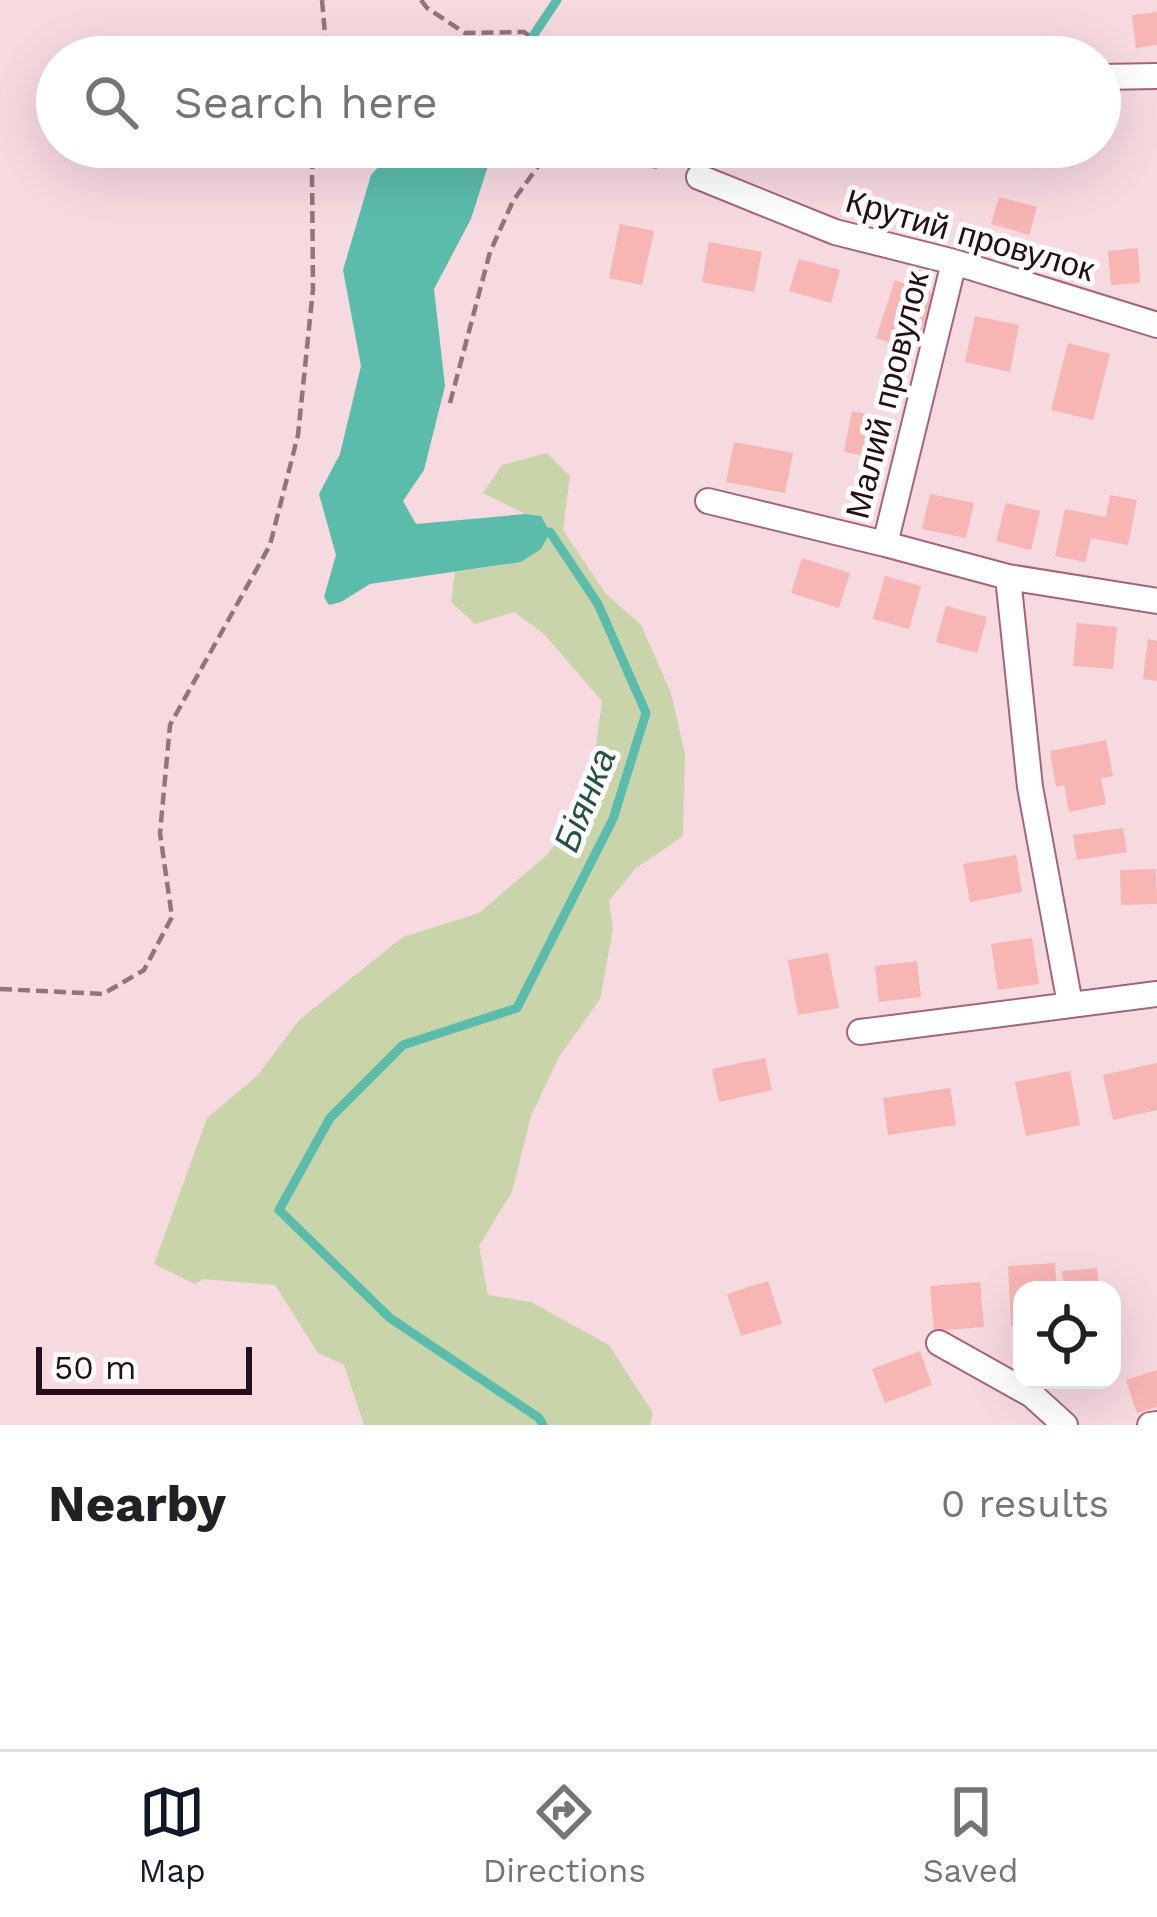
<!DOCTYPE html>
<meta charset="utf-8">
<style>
body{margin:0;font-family:"Work Sans",sans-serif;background:#f2f2f2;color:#202124}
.controls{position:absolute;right:36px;bottom:36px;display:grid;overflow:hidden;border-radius:24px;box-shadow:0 12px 48px #0002}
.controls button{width:108px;height:108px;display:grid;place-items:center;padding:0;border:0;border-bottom:3px solid #e0e0e0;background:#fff;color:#202124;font:60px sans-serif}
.scale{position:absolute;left:36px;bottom:30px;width:216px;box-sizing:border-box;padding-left:12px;border:6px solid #270e16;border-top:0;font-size:33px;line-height:42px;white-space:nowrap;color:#270e16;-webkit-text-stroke:9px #fff;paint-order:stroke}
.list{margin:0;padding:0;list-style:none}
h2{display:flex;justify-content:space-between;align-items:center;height:156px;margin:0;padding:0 48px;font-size:51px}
h2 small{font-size:39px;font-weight:400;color:#757577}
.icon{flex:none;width:66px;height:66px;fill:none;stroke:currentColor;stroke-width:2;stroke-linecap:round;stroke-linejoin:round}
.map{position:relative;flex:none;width:1157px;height:1425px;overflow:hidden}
.search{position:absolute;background:#fff;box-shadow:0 12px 48px #0002;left:36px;right:36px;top:36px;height:132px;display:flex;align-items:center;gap:30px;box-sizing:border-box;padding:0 42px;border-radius:66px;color:#757577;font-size:45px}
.sheet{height:324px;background:#fff}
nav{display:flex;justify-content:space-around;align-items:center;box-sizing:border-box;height:168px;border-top:3px solid #e0e0e0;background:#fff;font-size:33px;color:#757577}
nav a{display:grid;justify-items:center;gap:6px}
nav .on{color:#111827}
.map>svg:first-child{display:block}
</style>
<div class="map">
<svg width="1157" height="1425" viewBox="0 0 1157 1425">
<rect width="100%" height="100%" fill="#f7d9e0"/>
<path fill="#c9d4ab" d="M547 453 570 476 563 530 605 593 641 625 671 693 685 754 683 836 635 869 609 901 613 929 600 999 559 1057 531 1116 512 1192 479 1246 488 1295 531 1302 609 1345 653 1413 650 1425H364L344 1365 318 1353 275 1285 203 1279 195 1284 154 1264 207 1118 258 1075 299 1020 403 937 479 913 547 855 589 797 602 701 544 634 514 612 475 624 451 602 455 572 521 562 541 516 525 514 483 493 502 465Z"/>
<path fill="#5bbcab" d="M397 147H494L471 219 434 289 445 386 424 470 403 501 416 524 525 514 541 516 550 532 541 549 521 562 370 584 341 602 329 605 324 597 336 555 319 494 340 454 361 366 343 270 371 175Z"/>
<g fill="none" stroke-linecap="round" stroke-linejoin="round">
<path stroke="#5bbcab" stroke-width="9" d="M519 57 557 0
M543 1425 539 1418 390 1318 279 1210 330 1118 403 1045 517 1008 613 819 646 713 598 604 550 532H543"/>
</g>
<path fill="#f7b5b4" d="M1157 12V45L1136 48 1132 15Z
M999 197 1037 207 1029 235 991 224Z
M620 224 654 231 642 285 609 278Z
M709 242 762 252 754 292 702 282Z
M1138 248 1140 283 1111 285 1108 251Z
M799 259 840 270 831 303 789 291Z
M895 280 934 294 915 350 876 338Z
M975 316 1019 325 1010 372 965 362Z
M1068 343 1110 354 1093 420 1051 410Z
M852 411 888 418 880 459 844 452Z
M734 442 793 453 785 493 726 482Z
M930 494 974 503 966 538 922 529Z
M1110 495 1137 500 1128 545 1091 538 1085 562 1055 556 1065 509 1106 517Z
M1006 503 1040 511 1031 550 996 541Z
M802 558 850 573 839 608 791 593Z
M885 576 921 586 909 629 873 619Z
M946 606 987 617 977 653 936 642Z
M1077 623 1117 627 1113 669 1073 666Z
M1148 639 1157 641V681L1143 679Z
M1106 740 1113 776 1101 778 1106 804 1069 812 1064 785 1056 787 1050 751Z
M1123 828 1127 852 1077 860 1073 835Z
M1016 855 1022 892 970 902 963 864Z
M1156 869 1157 904 1121 905 1120 870Z
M1032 938 1039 984 998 990 991 944Z
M828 953 839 1008 798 1015 788 960Z
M917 961 921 997 879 1002 875 966Z
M765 1058 772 1090 719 1102 712 1069Z
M1157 1063V1110L1113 1120 1103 1075Z
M1070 1071 1080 1125 1026 1136 1015 1082Z
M950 1088 956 1125 888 1135 883 1098Z
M1055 1263 1057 1290H1022V1326H1011L1008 1266Z
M1097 1268 1099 1290H1064L1062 1271Z
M768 1281 782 1324 741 1336 727 1294Z
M980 1282 984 1327 934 1331 930 1286Z
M920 1351 932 1385 885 1403 872 1369Z
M1157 1370V1407L1137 1413 1126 1380Z"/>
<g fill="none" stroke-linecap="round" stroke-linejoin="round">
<g stroke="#a66478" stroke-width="28">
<path id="street" d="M1100 77 1157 76
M699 177 835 232 954 262 1157 325
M708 501 885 544 1008 577 1030 787 1070 1004
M885 544 954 262
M1008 577 1157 601
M860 1032 1157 994
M939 1343 1032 1395 1065 1425
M1150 1425 1157 1424"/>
</g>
<path stroke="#90757c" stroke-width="4.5" stroke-dasharray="12 6" stroke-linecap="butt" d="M322 0 327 57
M421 0 427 8 465 33 524 32 550 51 552 57
M564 147H571
M594 147 606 152 612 147
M637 147C649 174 655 167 678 161
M450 403 490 252 513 201 552 147
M0 989 103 994 144 970 172 917 160 833 170 725 270 545 298 435 313 289 312 169 316 147"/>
<use href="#street" stroke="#fff" stroke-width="24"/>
</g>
<g text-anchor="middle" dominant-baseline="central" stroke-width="10" stroke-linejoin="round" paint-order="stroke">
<g font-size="33" fill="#270e16" stroke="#fff">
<text transform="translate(970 235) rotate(16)">Крутий провулок</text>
<text transform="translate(887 395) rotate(-76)">Малий провулок</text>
</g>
<g font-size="36" font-style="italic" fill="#265149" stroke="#fff">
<text transform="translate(585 800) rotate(-68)">Біянка</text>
</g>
</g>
</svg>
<div class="controls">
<button><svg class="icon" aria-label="locate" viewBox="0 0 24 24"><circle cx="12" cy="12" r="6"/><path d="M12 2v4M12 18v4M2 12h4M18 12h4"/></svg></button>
</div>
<div class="scale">50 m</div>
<div class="search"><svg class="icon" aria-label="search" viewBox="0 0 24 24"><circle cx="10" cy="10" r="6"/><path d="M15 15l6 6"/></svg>Search here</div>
</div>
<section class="sheet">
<h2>Nearby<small>0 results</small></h2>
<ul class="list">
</ul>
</section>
<nav>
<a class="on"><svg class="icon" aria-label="map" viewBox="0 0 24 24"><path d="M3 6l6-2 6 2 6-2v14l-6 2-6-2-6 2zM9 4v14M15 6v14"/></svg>Map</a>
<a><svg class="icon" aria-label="directions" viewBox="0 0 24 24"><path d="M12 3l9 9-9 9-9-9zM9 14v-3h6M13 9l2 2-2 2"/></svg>Directions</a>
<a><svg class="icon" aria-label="saved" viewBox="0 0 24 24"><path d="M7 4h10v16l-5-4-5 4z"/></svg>Saved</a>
</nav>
